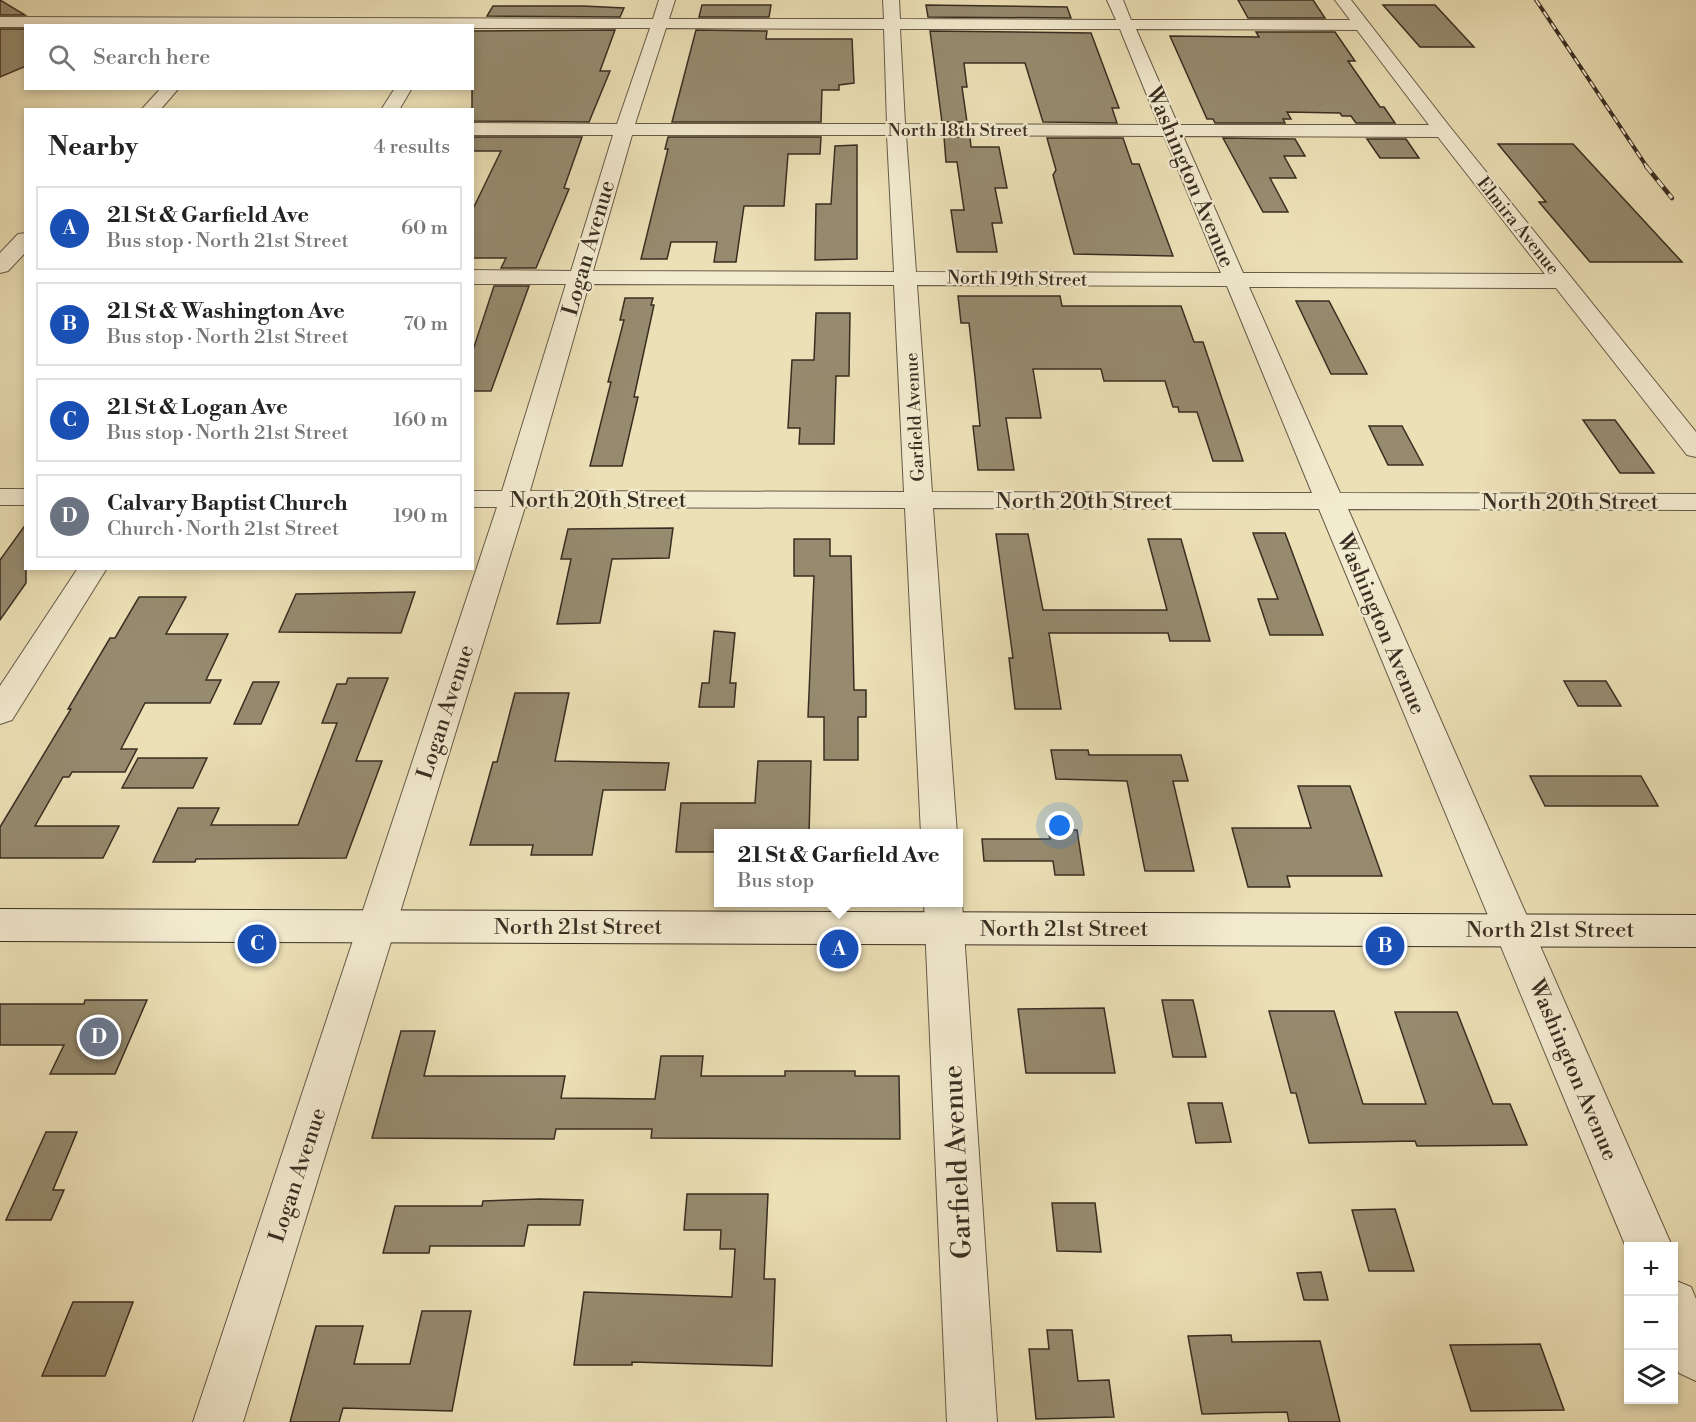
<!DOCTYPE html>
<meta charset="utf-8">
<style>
body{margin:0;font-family:"Libre Bodoni",serif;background:#f6f6f6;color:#222}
.controls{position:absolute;right:18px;bottom:18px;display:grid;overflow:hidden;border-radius:0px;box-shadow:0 3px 9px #0003}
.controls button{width:54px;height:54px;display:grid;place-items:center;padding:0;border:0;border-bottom:2px solid #e0e0e0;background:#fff;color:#222;font:30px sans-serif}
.you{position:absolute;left:1060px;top:826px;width:21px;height:21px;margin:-15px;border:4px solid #fff;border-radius:50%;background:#1a73e8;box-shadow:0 0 0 9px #1a73e833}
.badge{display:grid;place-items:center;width:39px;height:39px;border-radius:50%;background:#d93025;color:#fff;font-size:20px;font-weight:700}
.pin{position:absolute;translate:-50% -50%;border:3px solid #fff;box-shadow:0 2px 6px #0006}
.popup{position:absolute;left:714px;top:829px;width:249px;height:78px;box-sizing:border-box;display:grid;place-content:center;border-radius:0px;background:#fff;filter:drop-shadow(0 2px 4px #0005);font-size:20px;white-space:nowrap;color:#767676}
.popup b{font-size:22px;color:#222}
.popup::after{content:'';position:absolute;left:50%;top:100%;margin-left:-12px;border:12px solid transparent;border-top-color:#fff}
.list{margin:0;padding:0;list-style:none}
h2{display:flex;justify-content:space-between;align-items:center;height:78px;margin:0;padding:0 24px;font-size:26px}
h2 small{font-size:20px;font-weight:400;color:#767676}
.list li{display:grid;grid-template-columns:39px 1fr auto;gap:18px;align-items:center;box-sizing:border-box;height:84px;margin:0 12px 12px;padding:0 12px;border:2px solid #e0e0e0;border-radius:0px}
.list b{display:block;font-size:22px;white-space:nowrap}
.list p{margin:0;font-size:20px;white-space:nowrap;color:#767676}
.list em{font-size:20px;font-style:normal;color:#767676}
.icon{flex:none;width:33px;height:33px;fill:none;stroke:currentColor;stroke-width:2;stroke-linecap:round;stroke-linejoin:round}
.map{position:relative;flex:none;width:1696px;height:1422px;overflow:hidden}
.search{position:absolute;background:#fff;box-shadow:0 3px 9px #0003;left:24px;top:24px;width:450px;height:66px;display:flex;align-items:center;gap:15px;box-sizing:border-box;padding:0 21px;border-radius:0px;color:#767676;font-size:22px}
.panel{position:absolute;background:#fff;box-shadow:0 3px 9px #0003;left:24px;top:108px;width:450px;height:462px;border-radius:0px}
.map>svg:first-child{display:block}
</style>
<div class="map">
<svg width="1696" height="1422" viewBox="0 0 1696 1422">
<rect width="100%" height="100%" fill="#ece0b6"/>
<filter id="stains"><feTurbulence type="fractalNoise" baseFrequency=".00333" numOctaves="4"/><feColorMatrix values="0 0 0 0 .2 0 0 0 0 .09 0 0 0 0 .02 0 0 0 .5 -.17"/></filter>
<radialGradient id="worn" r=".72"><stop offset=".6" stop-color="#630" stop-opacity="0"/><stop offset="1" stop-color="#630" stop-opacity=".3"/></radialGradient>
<path fill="#968b6f" stroke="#392e22" stroke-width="1.5" d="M0 0 25 15H0Z
M1238 0H1313L1325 18H1248Z
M702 5H771L769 17H699Z
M926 5 1067 7 1071 18 928 17Z
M1383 5H1435L1474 47H1420Z
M493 6H583L624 8 620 17 487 16Z
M0 29H26V66L0 77Z
M615 30 600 71H610L589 122 472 121V31Z
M696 30 767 31 766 39H852L854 83 839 85V90H822L821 122H672Z
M930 31 1091 33 1119 108H1112L1117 123 1043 122 1025 63H964L967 87H962L967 122H942Z
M1256 32H1335L1355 61H1348L1380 107H1384L1395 123H1356L1351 116H1342L1340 113 1287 112 1291 119H1283L1285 123H1215L1213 119H1207L1170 36 1259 37Z
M472 137H582L564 188 569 189 536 268H501L506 258H472V211L501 151H472Z
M668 137H821L820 154H788L784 206H744L736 262H714L717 242H671L667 259H641L668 149H665Z
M944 137H970L971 147H999L1007 188H995L1002 223H992L997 252H957L951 210H964L957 162H946Z
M1047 138H1123L1132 164H1139L1173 256 1074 254 1053 175 1056 170Z
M1223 138 1295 139 1305 156H1284L1296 178H1270L1288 212H1263Z
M1367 139H1406L1419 158H1380Z
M1498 144H1573L1682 262H1590L1539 202H1546Z
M857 145V259L815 260 816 204H831L835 146Z
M494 286H529L491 391H472V353Z
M958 296H1060L1062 306H1181L1194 342H1203L1243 461H1213L1197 412H1179L1178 407H1173L1165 381H1104L1101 369H1033L1041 418H1006L1014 470H978L973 426H980L975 377 969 323H961Z
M625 298H653L651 305H654L634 397H638L622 466H590L611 382H608L624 320H620Z
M1296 301H1329L1367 374H1331Z
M816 313H850L849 376H836L834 444H799L800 428H788L792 360H814Z
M1583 420H1615L1654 473H1620Z
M1369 426H1402L1423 465H1388Z
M26 524V583L0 620V560Z
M673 528 669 558 612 559 600 623 557 624 571 559H561L568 529Z
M1253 533H1285L1323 635H1270L1258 599H1278Z
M996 534H1028L1043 610H1167L1148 539H1181L1210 641H1170L1168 633H1049L1061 709H1015L1009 658H1013Z
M794 539H830V556H851L854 690H866V717H858V760H824V717H808L814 576H794Z
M415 592 401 633 279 632 296 594Z
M139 597H186L166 634H228L206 680H221L210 703H145L121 749H137L125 772H72L69 777H63L35 826H119L103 858H0V827L71 709H68L110 638H115Z
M714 631 735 633 730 683H736L734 707H699L702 683H709Z
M348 678H388L356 761H382L346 858 196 859 195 862H153L178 808H219L211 825H298L337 723H322L337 684H346Z
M1564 681H1606L1621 706H1578Z
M253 682H279L261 724H234Z
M515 693H569L555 761 669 763 665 790H603L592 855H531L533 845H470L493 762H497Z
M1051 750H1088L1089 755H1181L1188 781H1173L1194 871H1145L1127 781 1056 779Z
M138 758H207L193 788H122Z
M758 761H811L809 834H719V852H676L681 803H755Z
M1530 776H1641L1658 806H1545Z
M1298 786H1350L1382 876H1287L1290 887H1248L1232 828H1311Z
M1048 830H1077L1084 875H1055L1053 861H984L982 839H1050Z
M85 1000H147L115 1074H50L64 1045H0V1004H84Z
M1162 1000H1193L1206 1057H1173Z
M1104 1008 1115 1073H1026L1018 1009Z
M1269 1011H1334L1363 1104H1426L1395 1012H1457L1493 1104H1510L1527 1145 1417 1146 1415 1141 1309 1143 1296 1093H1291Z
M401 1031H435L424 1076H565L561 1098 655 1099 661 1056H703L701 1076H785V1071H855V1076H899L900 1139 651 1138 652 1129H556L554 1139 372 1138Z
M1188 1103H1222L1231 1142 1196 1143Z
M46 1132H77L53 1190H64L51 1220H6Z
M687 1194H768L764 1279H775L772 1366 632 1362V1365H574L584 1292 732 1297 735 1249H720L721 1230H684Z
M540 1199 583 1200 580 1225H528L524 1246H430L429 1253H383L395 1206H482L483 1201Z
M1052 1203H1095L1101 1252 1057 1251Z
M1395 1209 1414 1271H1369L1352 1210Z
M1321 1272 1328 1300H1304L1297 1273Z
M73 1302H133L105 1376H42Z
M422 1311H471L452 1411 343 1408 339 1422H290L316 1326H363L354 1364H410Z
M1047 1330H1072L1078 1381 1109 1380 1114 1417 1036 1419 1029 1349H1049Z
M1231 1335 1232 1342 1320 1341 1340 1422H1289L1287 1412 1202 1414 1188 1336Z
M1540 1344 1564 1410 1471 1411 1450 1345Z"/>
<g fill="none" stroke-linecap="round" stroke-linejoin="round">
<g stroke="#665a47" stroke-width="2">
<path id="street" d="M659 0H675L669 19H884L883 0H899L900 19 1116 20 1107 0H1123L1131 20H1350L1335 0H1351L1450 127 1696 432V457L1687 455 1556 288 1249 287 1340 493 1696 494V510L1348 509 1672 1246H1628V1252L1319 509 933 508 957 834H921L905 508 525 507 243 1422H193L497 507H472V491H502L566 284H472V270L571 271 613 135H472V123L617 124 650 28H472V26L0 27V17L653 19ZM666 28 884 29 887 124H635ZM900 29H1120L1159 125 905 124ZM1136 29 1357 30 1429 125H1178ZM632 135H887L894 272 593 271ZM906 135 1164 136 1221 273 916 272ZM1183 136 1438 137 1545 274 1243 273ZM589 284 894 285 904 492 530 491ZM917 285 1227 286 1312 493 932 492Z
M161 88H179L160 110H141Z
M395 88H412L399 110H381Z
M26 233V252L8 271 0 273V253L18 234Z
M0 489H26V505H0Z
M78 568H107L12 720 0 724V686Z
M959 896 962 902 997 1422H947L924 902H959Z
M1674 1280 1691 1287 1696 1299V1381L1679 1373 1674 1361Z"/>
</g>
<g stroke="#392e22" stroke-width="2">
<path id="secondary" d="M0 909 1696 915V947L0 941Z"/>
</g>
<use href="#street" fill="#f3ebd0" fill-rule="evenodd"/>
<use href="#secondary" fill="#f3ebd0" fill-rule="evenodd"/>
<g stroke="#392e22" stroke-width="4">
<path id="rail-far1" d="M1536 0 1647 167"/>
</g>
<g stroke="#392e22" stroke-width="4.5">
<path id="rail" d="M1646 166 1672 198"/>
</g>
<use href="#rail-far1" stroke="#f3ebd0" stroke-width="2" stroke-dasharray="7" stroke-linecap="butt"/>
<use href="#rail" stroke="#f3ebd0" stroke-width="3" stroke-dasharray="9" stroke-linecap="butt"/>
</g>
<g text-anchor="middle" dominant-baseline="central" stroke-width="4.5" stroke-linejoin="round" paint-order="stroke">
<g font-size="18" fill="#392e22" stroke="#f3ebd0">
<text x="958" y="130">North 18th Street</text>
<text transform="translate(1518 226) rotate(51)">Elmira Avenue</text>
<text transform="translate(1017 279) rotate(1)">North 19th Street</text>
<text transform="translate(915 417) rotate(-93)">Garfield Avenue</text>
</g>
<g font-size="22" fill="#392e22" stroke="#f3ebd0">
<text transform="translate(1190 177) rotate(67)">Washington Avenue</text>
<text transform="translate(589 248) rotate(-74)">Logan Avenue</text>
<text x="598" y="500">North 20th Street</text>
<text x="1084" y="501">North 20th Street</text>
<text x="1570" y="502">North 20th Street</text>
<text transform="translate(1381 624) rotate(67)">Washington Avenue</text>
<text transform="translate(446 712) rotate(-72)">Logan Avenue</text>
<text x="578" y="927">North 21st Street</text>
<text x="1064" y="929">North 21st Street</text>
<text x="1550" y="930">North 21st Street</text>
<text transform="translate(1573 1070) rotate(67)">Washington Avenue</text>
<text transform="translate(298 1175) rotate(-72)">Logan Avenue</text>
</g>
<g font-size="27" fill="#392e22" stroke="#f3ebd0">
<text transform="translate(958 1162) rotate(-93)">Garfield Avenue</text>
</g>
</g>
<rect width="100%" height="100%" filter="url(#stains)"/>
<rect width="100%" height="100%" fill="url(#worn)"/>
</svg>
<div class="controls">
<button>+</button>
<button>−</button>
<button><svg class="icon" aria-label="layers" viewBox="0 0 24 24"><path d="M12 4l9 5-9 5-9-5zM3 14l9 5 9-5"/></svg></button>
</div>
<div class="you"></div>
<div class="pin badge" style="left:839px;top:949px;background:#1a4fb4">A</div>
<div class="popup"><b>21 St &amp; Garfield Ave</b>Bus stop</div>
<div class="pin badge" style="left:1385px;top:946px;background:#1a4fb4">B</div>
<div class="pin badge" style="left:257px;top:944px;background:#1a4fb4">C</div>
<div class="pin badge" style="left:99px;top:1037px;background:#6b7280">D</div>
<div class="search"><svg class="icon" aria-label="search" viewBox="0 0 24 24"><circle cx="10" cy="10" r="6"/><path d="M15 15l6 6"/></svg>Search here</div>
<section class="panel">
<h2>Nearby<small>4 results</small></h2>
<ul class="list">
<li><span class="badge" style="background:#1a4fb4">A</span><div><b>21 St &amp; Garfield Ave</b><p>Bus stop · North 21st Street</p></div><em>60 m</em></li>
<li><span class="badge" style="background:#1a4fb4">B</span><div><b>21 St &amp; Washington Ave</b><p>Bus stop · North 21st Street</p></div><em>70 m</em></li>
<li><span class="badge" style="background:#1a4fb4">C</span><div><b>21 St &amp; Logan Ave</b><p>Bus stop · North 21st Street</p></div><em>160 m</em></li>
<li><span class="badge" style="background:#6b7280">D</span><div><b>Calvary Baptist Church</b><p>Church · North 21st Street</p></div><em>190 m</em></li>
</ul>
</section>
</div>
